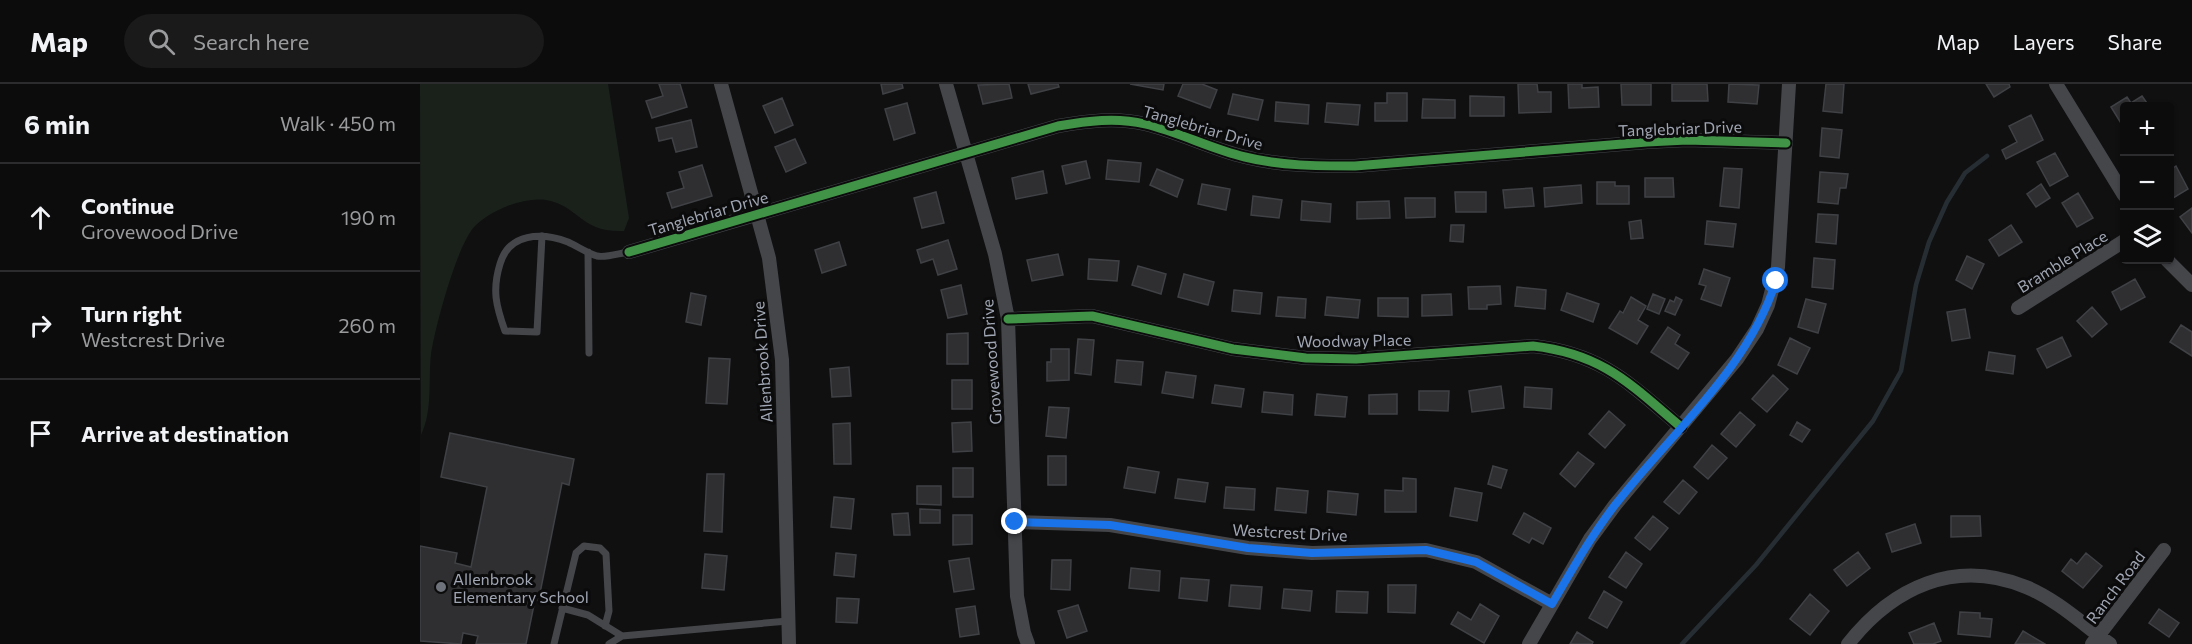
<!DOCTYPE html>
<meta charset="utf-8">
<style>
body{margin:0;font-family:Commissioner,sans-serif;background:#1a1a1b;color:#f1f3f6}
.controls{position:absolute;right:18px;top:18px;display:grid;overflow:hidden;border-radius:6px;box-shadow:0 2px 4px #0004}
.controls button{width:54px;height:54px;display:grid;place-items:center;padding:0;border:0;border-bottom:2px solid #2c2c2e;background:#0c0c0d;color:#f1f3f6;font:30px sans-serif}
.stop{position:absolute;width:18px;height:18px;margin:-14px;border:4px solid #1a73e8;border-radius:50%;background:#fff}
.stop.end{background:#1a73e8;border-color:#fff;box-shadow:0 2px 6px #0008}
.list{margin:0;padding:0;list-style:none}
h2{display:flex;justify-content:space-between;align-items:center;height:78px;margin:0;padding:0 24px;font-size:26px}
h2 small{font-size:20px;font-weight:400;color:#9a9b9d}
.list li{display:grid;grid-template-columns:39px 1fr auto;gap:18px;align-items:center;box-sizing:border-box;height:108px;padding:0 24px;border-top:2px solid #2c2c2e}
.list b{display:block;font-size:22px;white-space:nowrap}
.list p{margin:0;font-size:20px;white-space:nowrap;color:#9a9b9d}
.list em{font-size:20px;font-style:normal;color:#9a9b9d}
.icon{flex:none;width:33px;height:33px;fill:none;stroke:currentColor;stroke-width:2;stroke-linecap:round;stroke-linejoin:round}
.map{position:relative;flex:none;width:1772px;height:560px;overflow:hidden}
header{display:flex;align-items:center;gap:36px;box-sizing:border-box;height:84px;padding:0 30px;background:#0c0c0d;border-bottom:2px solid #2c2c2e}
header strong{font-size:28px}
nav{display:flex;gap:33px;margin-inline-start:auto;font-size:21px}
.search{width:420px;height:54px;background:#1a1a1b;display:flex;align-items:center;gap:15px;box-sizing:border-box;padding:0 21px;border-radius:33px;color:#9a9b9d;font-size:22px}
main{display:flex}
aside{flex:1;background:#0c0c0d}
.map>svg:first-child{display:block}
</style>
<header>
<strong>Map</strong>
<div class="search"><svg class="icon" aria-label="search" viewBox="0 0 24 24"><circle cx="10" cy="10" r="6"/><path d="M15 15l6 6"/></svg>Search here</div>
<nav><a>Map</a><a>Layers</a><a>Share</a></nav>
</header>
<main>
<aside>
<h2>6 min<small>Walk · 450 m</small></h2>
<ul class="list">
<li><svg class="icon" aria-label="ahead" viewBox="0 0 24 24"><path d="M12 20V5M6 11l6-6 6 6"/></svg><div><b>Continue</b><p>Grovewood Drive</p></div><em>190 m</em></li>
<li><svg class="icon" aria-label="right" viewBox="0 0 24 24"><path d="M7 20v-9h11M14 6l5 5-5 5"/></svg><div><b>Turn right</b><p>Westcrest Drive</p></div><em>260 m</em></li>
<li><svg class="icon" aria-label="arrive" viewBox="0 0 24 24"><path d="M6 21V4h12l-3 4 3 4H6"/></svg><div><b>Arrive at destination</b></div></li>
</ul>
</aside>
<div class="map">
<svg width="1772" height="560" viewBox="0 0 1772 560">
<rect width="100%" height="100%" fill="#101011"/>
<path fill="#1a211b" d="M0 0H188L209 134 204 147C160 149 160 122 126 116 102 113 72 126 55 142 37 160 15 244 11 270 8 297 13 326 1 351Z"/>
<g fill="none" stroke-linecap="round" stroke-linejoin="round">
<path stroke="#262e34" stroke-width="4.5" d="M1262 560 1336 481 1453 337 1481 287 1496 201 1509 158 1527 118 1545 89 1567 72"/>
</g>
<path fill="#2f2f31" stroke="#3f4145" stroke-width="1.5" d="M239 0H260L267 23 232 34 226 17 243 12Z
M461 0H482L483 4 463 10Z
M589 0 592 14 563 20 558 1Z
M608 0H638L639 3 611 10Z
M710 0H744L743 6Z
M763 0H782L797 6 790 24 758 12Z
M1098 0H1117L1118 8H1131V28L1099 29Z
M1148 0H1162V4L1178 3 1179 23 1149 24Z
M1201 0H1231V21H1202Z
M1252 0H1287L1288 17H1252Z
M1309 0 1339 1 1337 20 1308 18Z
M1406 0H1424L1422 29 1403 27Z
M1566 0H1589L1590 3 1574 13Z
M967 9H987V37H955V19H967Z
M813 10 843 16 838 36 808 30Z
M1050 12 1084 13V32H1050Z
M1722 12 1729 22H1704V44L1691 23 1707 13 1711 19Z
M362 14 373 41 355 49 343 22Z
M1003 15 1035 16V34H1002Z
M856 18 889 21 888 40 855 37Z
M487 19 495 49 474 56 465 25Z
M907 19 940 21 938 41 905 38Z
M1611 31 1623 56 1586 75 1582 66 1597 58 1589 42Z
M271 36 277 63 256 68 252 54 239 57 236 44Z
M1402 44 1422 46 1419 74 1400 72Z
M375 55 386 79 366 88 355 63Z
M1635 69 1648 92 1630 102 1617 78Z
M688 76 721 79 719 98 686 95Z
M666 77 670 94 646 100 642 82Z
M282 81 292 112 252 124 247 109 264 104 259 88Z
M1756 82 1768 105 1750 116V86Z
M1304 84 1322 85 1319 124 1300 122Z
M737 85 763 96 757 113 730 101Z
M623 87 627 109 596 115 592 94Z
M1400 88 1428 90 1426 104H1420L1418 120 1398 118Z
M1225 94H1253L1254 113H1225Z
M1177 98H1195V102H1209V120H1177Z
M782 100 810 105 806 126 778 120Z
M1621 100 1630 114 1616 123 1607 110Z
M1161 101 1162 119 1125 123 1124 104Z
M1112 104 1114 122 1085 124 1083 106Z
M516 108 524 139 502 144 494 114Z
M1035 108H1066V128H1036Z
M1658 109 1673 134 1657 143 1642 119Z
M833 112 862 116 859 134 831 131Z
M985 114H1015V133L986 134Z
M882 117 911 120 910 138 881 136Z
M969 117 970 134 937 135V118Z
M1772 124V149L1760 133Z
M1398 130 1418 131 1416 160 1396 158Z
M1221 136 1223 154 1211 155 1209 138Z
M1287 137 1316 140 1313 163 1285 160Z
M1031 141H1044L1043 158 1030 157Z
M1591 141 1602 158 1579 172 1569 156Z
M528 156 537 185 518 191 513 175 501 179 497 166Z
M419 158 426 181 402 189 395 166Z
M638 170 643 191 612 197 607 176Z
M1547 172 1564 180 1552 205 1536 196Z
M1394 174 1415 176 1413 205 1392 203Z
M669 175 699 177 697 197 668 195Z
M718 182 746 190 741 210 712 201Z
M1284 185 1310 194 1301 222 1281 215 1286 202 1279 200Z
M764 190 794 198 788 221 758 213Z
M1715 195 1725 213 1701 226 1692 208Z
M541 201 547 230 528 234 521 206Z
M1080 202 1081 220 1067 221V225H1049L1048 203Z
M1097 203 1126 206 1125 225 1095 222Z
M814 206 842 209 840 230 812 227Z
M271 209 286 212 281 241 266 238Z
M1147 209 1179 220 1173 238 1141 226Z
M1031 210 1032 231 1002 232V211Z
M1233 210 1245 215 1239 230 1227 225Z
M858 213 886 215 885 234 856 232Z
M907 213 940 216 938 234 905 231Z
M1211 213 1226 222 1218 236 1228 242 1217 260 1189 244 1200 227 1203 229Z
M1256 213 1262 216 1255 231 1245 227 1250 216 1254 218Z
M958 214H988V233L958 232Z
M1386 215 1406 220 1398 249 1378 243Z
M1672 223 1687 240 1672 253 1657 237Z
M1545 225 1550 254 1532 257 1527 228Z
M1761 241 1772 248V272L1750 258Z
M1248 243 1260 251 1255 260 1269 269 1258 285 1231 268Z
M548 249V280H527V250Z
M1642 253 1651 272 1627 284 1617 265Z
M1370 254 1390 264 1377 290 1358 281Z
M658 255 674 256 671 291 655 289Z
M631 265H649V296L627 297V278H631Z
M1569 268 1595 272 1593 290 1566 286Z
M289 274 310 275 307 320 286 319Z
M697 276 723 278 721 301 695 298Z
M429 283 431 312 412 313 410 285Z
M746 288 776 292 773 314 742 309Z
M1353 291 1368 305 1347 328 1332 315Z
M532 296H552V325H532Z
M795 301 824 305 821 323 792 319Z
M1081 302 1084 324 1052 328 1049 307Z
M1105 303 1132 305 1131 325 1104 323Z
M999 307H1029L1028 327 999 326Z
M844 308 873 311 872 331 842 328Z
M897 310 927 313 925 333 895 331Z
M977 310V330H949V311Z
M629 323 649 324 646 354 626 352Z
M1189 327 1205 341 1185 364 1169 350Z
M1320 328 1335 341 1316 363 1301 350Z
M551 338 552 367 533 368 532 339Z
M1377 338 1390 346 1382 358 1370 351Z
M430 339 431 380H414L413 340Z
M30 349 154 375 149 401 142 399 120 509 131 512 130 519 115 516 106 560H56L58 552 43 549 41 560 0 557V462L37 469 35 479 51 483 67 403 21 393Z
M1292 361 1307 374 1288 395 1274 383Z
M1158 368 1174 380 1155 403 1140 390Z
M628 372H646V401H628Z
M1073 382 1087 386 1081 404 1068 400Z
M708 383 739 388 735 409 704 404Z
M533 384H553V413H533Z
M287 390H304L302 448 284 447Z
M983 394 996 395V428H965V406L983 407Z
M758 395 788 399 785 418 755 414Z
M1263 396 1277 408 1259 430 1244 418Z
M497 402H521V421L497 420Z
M806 403 835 405 834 426 804 424Z
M857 404 888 407 886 429 855 426Z
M1035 404 1062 409 1057 437 1030 432Z
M908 407 938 410 936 431 907 428Z
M414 413 434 415 431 445 411 443Z
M500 425 520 426V439H500Z
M488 429 490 451H474L472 430Z
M1104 429 1131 444 1123 460 1112 454 1109 459 1093 450Z
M533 431H552V460L533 461Z
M1233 432 1248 444 1230 466 1215 454Z
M1531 432H1560L1561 452 1531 453Z
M1495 440 1501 459 1472 468 1466 450Z
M1206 468 1222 480 1206 504 1189 493Z
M1438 468 1450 484 1427 502 1414 486Z
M416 469 436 471 434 493 414 491Z
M1666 469 1682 482 1663 504 1642 487 1651 475 1657 480Z
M285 470 307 472 304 506 282 504Z
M549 474 554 505 534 508 529 477Z
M632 476H651L650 506 631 505Z
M711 484 740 487 739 507 709 504Z
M761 494 789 496 787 517 759 514Z
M811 501 842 503 840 525 809 522Z
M968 501H996L995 529 968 528Z
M864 505 892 507 890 527 862 524Z
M917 507 948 508 947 529 916 528Z
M1184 507 1202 518 1187 544 1169 534Z
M1390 510 1409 527 1390 551 1370 535Z
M417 514 439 515 437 539 416 538Z
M1060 520 1079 532 1064 559 1031 540 1038 528 1051 536Z
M658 521 667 547 647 554 638 527Z
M555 522 559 550 540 553 536 525Z
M1739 525 1759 539 1749 553 1729 539Z
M1540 528 1560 529V534L1572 535 1570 553 1538 550Z
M1514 539 1521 557 1513 560H1494L1489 549Z
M1603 547 1625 560H1595Z
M1157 548 1173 558 1172 560H1150Z"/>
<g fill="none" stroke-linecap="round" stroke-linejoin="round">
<path stroke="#44464a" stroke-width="7" d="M122 152 117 248 85 247C76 222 72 206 80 180 89 149 121 148 148 158 157 162 167 169 177 172 186 174 200 169 209 168
M168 168 169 269
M142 524 168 531 202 552
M134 560 156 469 164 462 180 464 186 470 189 527 185 542
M189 560 202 552 368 537"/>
<path stroke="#44464a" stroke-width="14" d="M301 0 349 174 362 276 369 560
M526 0 575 170 588 235 597 512 604 549 608 560
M1636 0 1704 111
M209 168 638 42C667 37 696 33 725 40 759 48 791 65 825 73 861 82 898 82 935 82L1227 58 1267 56 1366 59
M1747 176 1772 201
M1598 224 1704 157
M588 235 672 232 813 265 886 274 936 275 1113 262C1183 270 1210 300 1261 343
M595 438 690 441 828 464 892 469 1006 466 1056 478 1132 520
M1109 560 1170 455 1195 421 1317 275 1337 245 1348 221 1358 183 1369 0
M1428 560C1473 503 1535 474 1606 503 1636 515 1664 541 1690 560
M1672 560 1744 466"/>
<g stroke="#0b0b0c" stroke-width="13">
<path id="cycleway" d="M209 168 638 42C667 37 696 33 725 40 759 48 791 65 825 73 861 82 898 82 935 82L1227 58 1267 56 1366 59
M588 235 672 232 813 265 886 274 936 275 1113 262C1183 270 1210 300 1261 343"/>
</g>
<use href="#cycleway" stroke="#419447" stroke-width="9"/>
</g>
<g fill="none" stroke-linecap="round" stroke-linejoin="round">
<path stroke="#1a73e8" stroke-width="8" d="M595 438 690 441 828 464 892 469 1006 466 1056 478 1132 520C1152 486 1171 452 1195 421 1251 349 1328 285 1356 197"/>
</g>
<circle fill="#6e727a" stroke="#0b0b0c" stroke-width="2" cx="21" cy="503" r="6"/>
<g text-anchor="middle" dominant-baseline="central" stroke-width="6" stroke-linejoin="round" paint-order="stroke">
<g font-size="16" fill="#a0a6b3" stroke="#0b0b0c">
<text transform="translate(783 43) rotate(16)">Tanglebriar Drive</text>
<text transform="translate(1260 44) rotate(-2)">Tanglebriar Drive</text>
<text transform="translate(288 129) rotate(-16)">Tanglebriar Drive</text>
<text transform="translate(1642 177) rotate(-32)">Bramble Place</text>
<text transform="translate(934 256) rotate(-1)">Woodway Place</text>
<text transform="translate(342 278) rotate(-94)">Allenbrook Drive</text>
<text transform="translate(571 278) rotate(-94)">Grovewood Drive</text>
<text transform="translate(870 448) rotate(3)">Westcrest Drive</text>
<text transform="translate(1695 503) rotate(-53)">Ranch Road</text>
</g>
<g font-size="16" fill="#a0a6b3" stroke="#0b0b0c" text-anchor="start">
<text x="33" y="494">Allenbrook<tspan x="33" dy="18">Elementary School</tspan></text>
</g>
</g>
</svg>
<div class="controls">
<button>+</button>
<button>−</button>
<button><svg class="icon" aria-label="layers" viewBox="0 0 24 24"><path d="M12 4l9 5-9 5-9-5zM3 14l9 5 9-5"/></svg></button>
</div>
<div class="stop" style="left:1356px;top:197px"></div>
<div class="stop end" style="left:595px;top:438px"></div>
</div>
</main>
